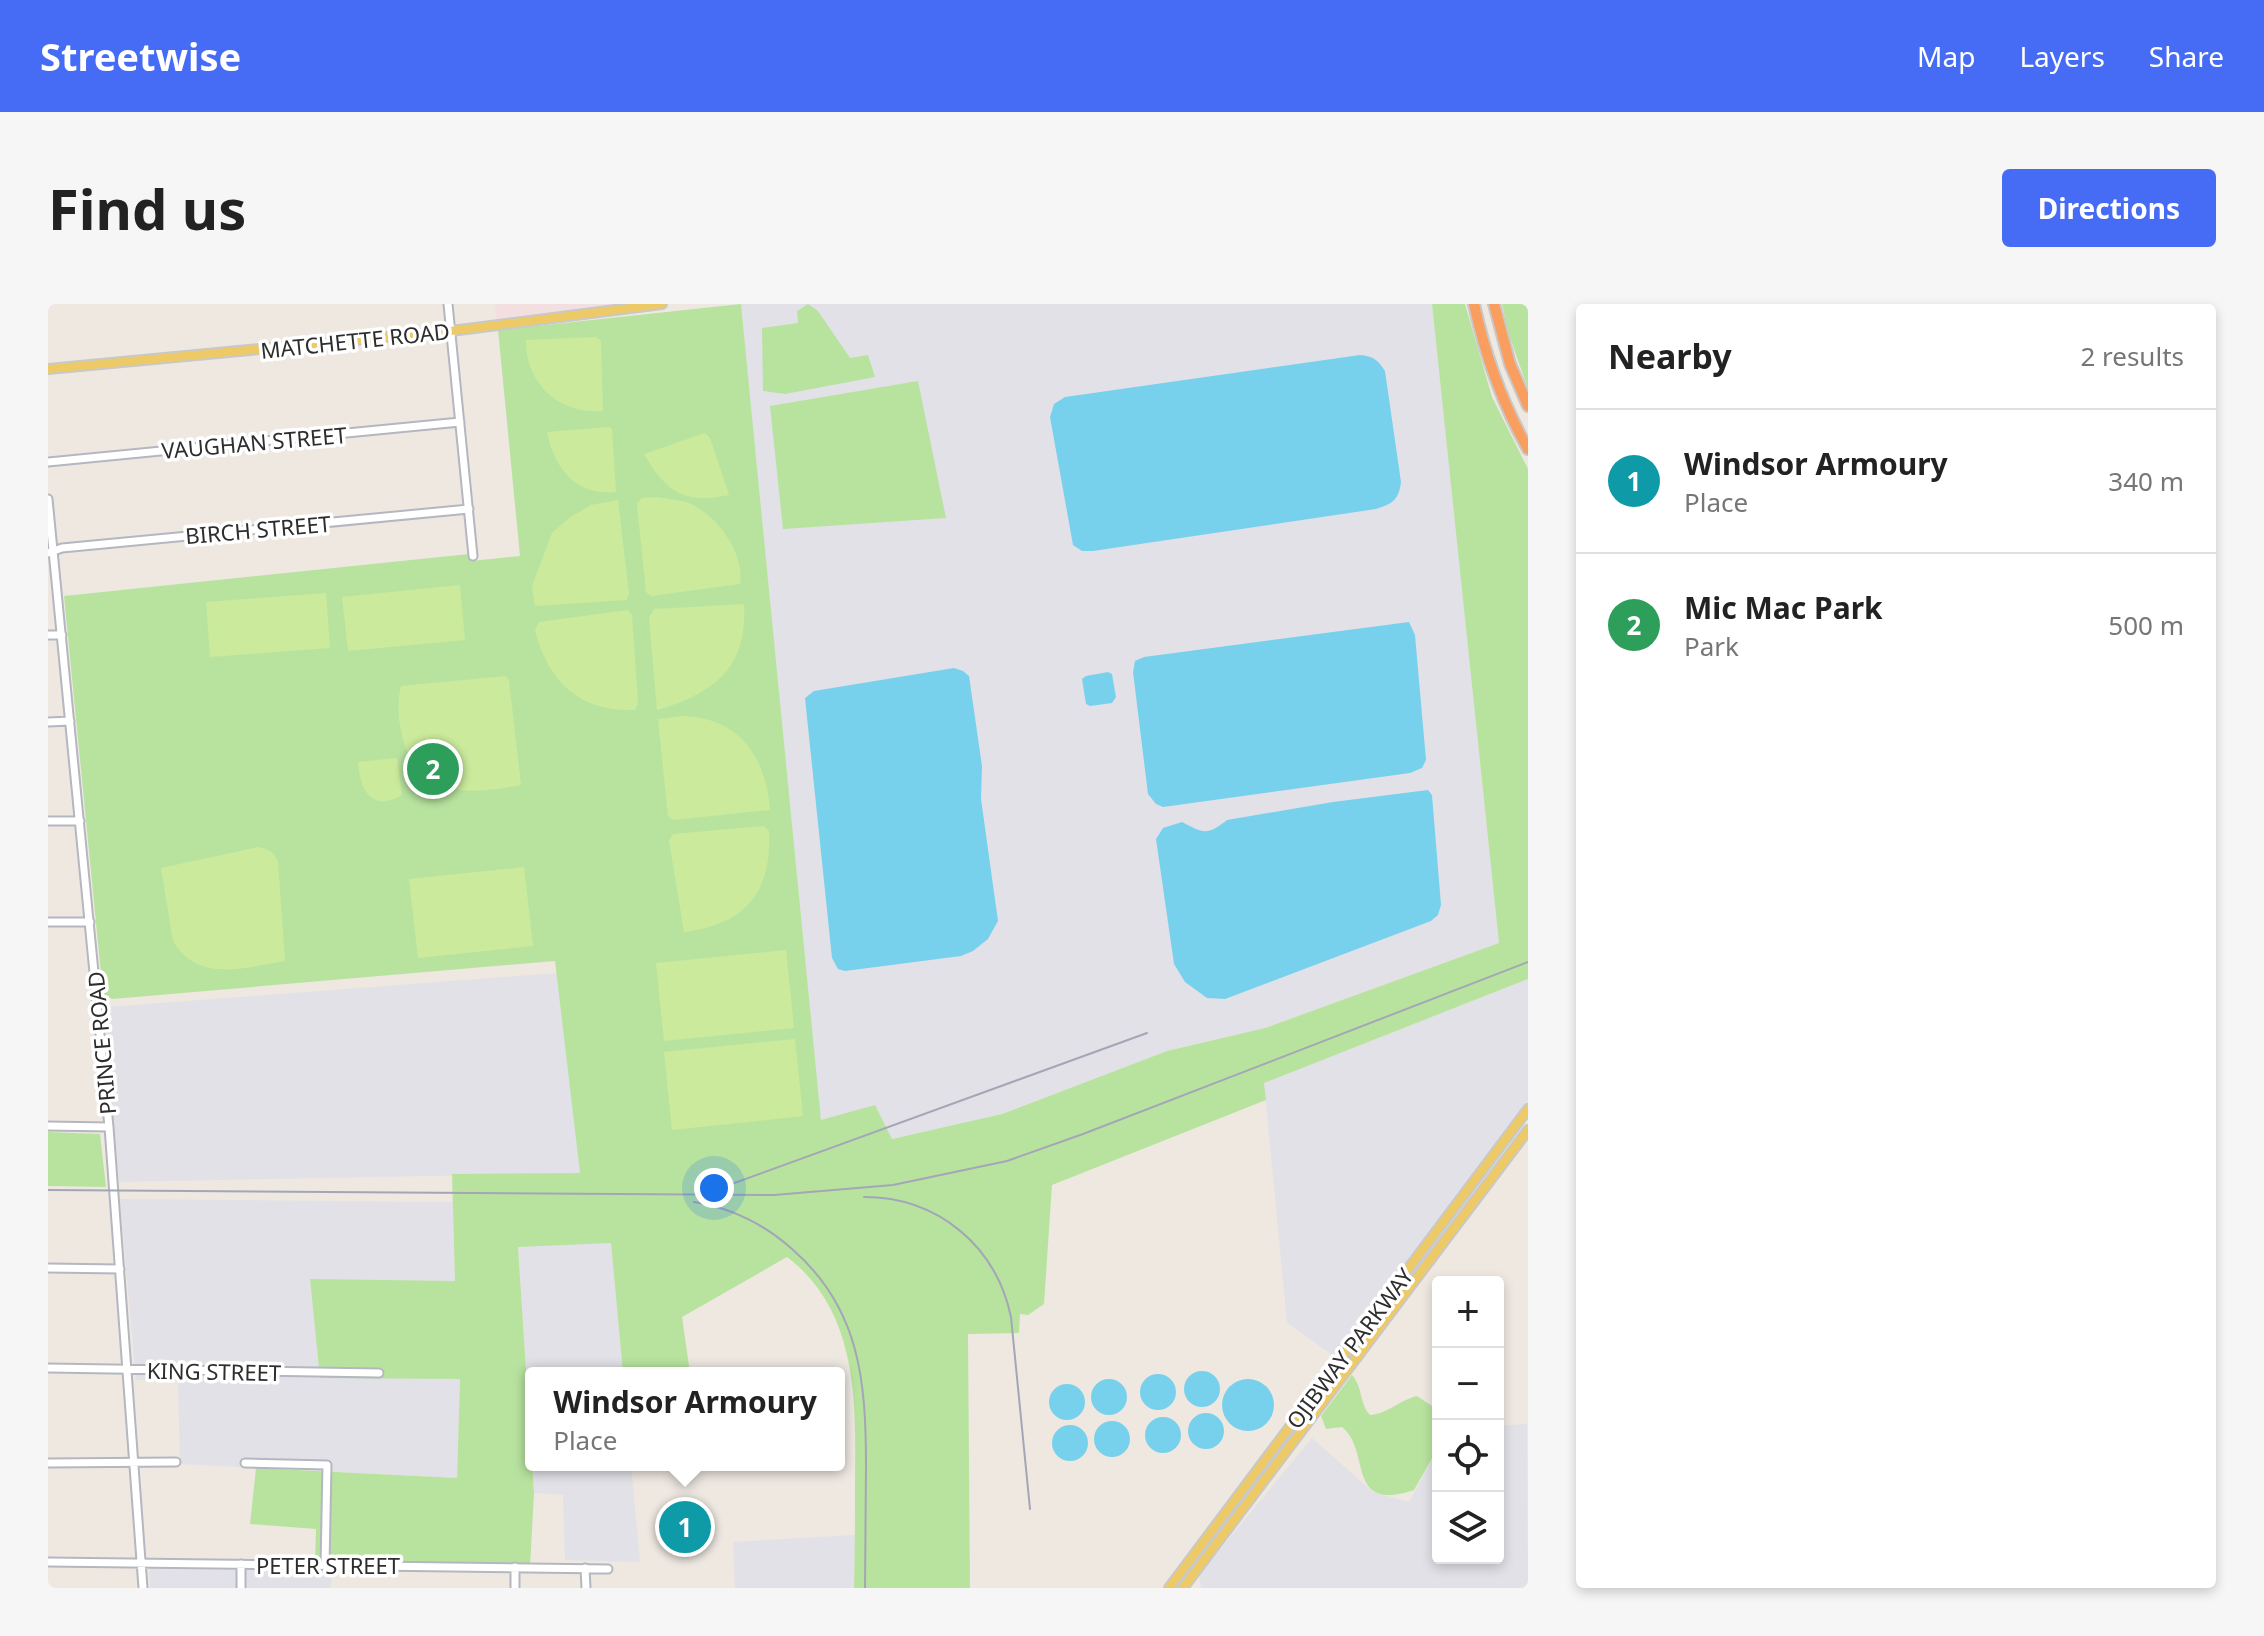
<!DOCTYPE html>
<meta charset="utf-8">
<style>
body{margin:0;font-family:"Noto Sans",sans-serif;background:#f6f6f6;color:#222}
.controls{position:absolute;right:24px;bottom:24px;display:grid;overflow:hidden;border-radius:8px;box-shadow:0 4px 12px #0003}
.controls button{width:72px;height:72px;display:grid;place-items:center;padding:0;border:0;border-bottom:2px solid #e0e0e0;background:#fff;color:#222;font:40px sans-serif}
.you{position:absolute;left:666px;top:884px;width:28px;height:28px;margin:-20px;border:6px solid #fff;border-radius:50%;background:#1a73e8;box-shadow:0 0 0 12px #1a73e833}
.badge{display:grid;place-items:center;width:52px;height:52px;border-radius:50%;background:#466cf6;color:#fff;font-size:26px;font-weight:700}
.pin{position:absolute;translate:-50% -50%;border:4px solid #fff;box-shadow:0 2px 8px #0006}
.popup{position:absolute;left:477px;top:1063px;width:320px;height:104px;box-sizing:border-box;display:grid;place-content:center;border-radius:8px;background:#fff;filter:drop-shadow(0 2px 6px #0005);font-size:26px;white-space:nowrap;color:#767676}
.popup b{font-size:30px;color:#222}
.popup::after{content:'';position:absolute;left:50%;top:100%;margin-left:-16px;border:16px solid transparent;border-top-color:#fff}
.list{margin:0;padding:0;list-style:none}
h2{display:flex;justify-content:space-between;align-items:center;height:104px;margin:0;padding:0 32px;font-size:34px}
h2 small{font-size:26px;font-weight:400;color:#767676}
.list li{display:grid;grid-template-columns:52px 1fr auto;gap:24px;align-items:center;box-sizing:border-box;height:144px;padding:0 32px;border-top:2px solid #e0e0e0}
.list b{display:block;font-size:30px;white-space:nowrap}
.list p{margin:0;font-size:26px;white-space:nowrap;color:#767676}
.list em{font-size:26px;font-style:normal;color:#767676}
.icon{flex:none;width:44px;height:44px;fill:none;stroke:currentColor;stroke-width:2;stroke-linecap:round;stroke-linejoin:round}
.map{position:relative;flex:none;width:1480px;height:1284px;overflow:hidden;border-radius:8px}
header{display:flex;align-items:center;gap:48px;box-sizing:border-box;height:112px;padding:0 40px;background:#466cf6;color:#fff}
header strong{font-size:38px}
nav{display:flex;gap:44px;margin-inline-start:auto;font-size:28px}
.intro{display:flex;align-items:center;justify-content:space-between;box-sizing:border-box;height:192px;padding:0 48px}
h1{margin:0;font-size:56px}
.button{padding:20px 36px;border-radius:8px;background:#466cf6;color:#fff;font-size:28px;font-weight:700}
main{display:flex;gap:48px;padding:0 48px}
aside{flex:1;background:#fff;border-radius:8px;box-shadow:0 4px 12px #0003}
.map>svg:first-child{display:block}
</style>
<header>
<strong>Streetwise</strong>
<nav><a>Map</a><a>Layers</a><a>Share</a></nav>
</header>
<div class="intro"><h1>Find us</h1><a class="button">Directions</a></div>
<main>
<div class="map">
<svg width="1480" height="1284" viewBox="0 0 1480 1284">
<rect width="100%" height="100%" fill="#eee8e1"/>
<path fill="#e2e1e7" d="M693 0H1384L1451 639 1217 724 1119 747 954 810 844 835 773 817Z
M509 669 533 869 71 878 56 708 60 703Z
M1480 675V800L1289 1054 1239 1019 1216 779Z
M72 895 406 898 407 977 262 976 272 1074H412L409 1174 132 1160 130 1076H88Z
M563 938 575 1069H483V1142L470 942Z
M1479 1120 1480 1284H1153L1151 1271 1264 1134 1325 1188 1361 1198 1390 1145V1254H1450V1122Z
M484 1161H583L592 1258 517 1256 515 1191 486 1189Z
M807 1231 806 1284H687L685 1238Z
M101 1265 284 1267 283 1284H102Z"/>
<path fill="#f4dfe0" d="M447 0H601L449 21Z"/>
<path fill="#b8e39f" d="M693 0 773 816 827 801 844 835 954 810 1119 747 1217 724 1451 639 1384 0H1417L1444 93 1480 165V675L1216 779 1218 796 1004 881 996 1000 980 1011 972 1010 971 1029 920 1030 922 1284H806C807 1247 807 1210 807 1173 808 1095 809 1006 739 953L634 1013 642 1069H575L563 939 470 943 486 1189 482 1263 267 1260 268 1225 202 1220 208 1164 409 1174 412 1075 272 1074 262 975 407 977 404 870 532 869 507 657 64 695 55 690 16 292 421 250 423 257 472 252 450 26Z
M760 0 770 7 802 54 820 51 827 73 737 90 715 87 714 24 750 19 749 7Z
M1454 0H1480V85L1460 28Z
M870 77 898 214 735 225 722 102Z
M0 828 52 830 58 883 0 882Z
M1304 1071C1315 1083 1311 1099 1322 1111 1339 1110 1352 1096 1369 1092L1390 1106V1144L1366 1186C1297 1209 1324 1147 1294 1123L1278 1125 1273 1112Z"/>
<path fill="#cbea9b" d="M548 33 553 37 555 107C512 111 477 80 478 36Z
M562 123 564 125 568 188C528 192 506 164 499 128Z
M657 129 662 134 681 191C636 200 619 189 596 150Z
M610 193C619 195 632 196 641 199 669 211 697 249 692 280L603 292 598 288 589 200 594 194Z
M570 196 581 290 578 296 487 302 484 282 504 229 521 214 543 201Z
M412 281 417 336 300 347 294 293Z
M278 289 282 344 162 353 158 298Z
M696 300C700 364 666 389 609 406L601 313 606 305Z
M580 306 584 311 590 400 587 406C532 408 500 378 487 326L491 318Z
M458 372 461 377 473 481C421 491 368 495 354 431 350 415 349 398 353 382Z
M635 412C692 414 718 453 722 506L625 516 620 512 610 415Z
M349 454 354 491C323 509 312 485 310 458Z
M716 522 721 527C724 589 697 620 636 628L621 537 625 530Z
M210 543C221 545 226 548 230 558L237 657C197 663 151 680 125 637L113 564Z
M476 563 485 642 370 654 361 575Z
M738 646 746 724 616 737 608 659Z
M747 735 755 812 624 826 616 748Z"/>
<path fill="#78d1ec" d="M1312 51C1325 52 1330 56 1337 67L1353 178C1351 195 1345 200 1328 205L1045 247H1034L1025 241 1002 113 1006 100 1017 93Z
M1361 318 1367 331 1378 456 1374 464 1362 469 1115 503 1108 500 1100 490 1085 368 1087 357 1096 353Z
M906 364 915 367 921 372 934 462 933 495 950 617 940 635 925 647 913 652 797 667 790 665 784 654 757 394 766 387Z
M1060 368 1064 370 1068 393 1064 399 1042 402 1038 400 1034 375 1038 372Z
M1380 486 1384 491 1393 601 1390 611 1383 617 1177 695 1159 694 1137 678 1126 660 1108 535 1115 524 1134 518C1155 529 1159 532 1179 516L1285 498Z
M1136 1085a18 18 0 1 1 36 0a18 18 0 1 1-36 0Z
M1092 1088a18 18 0 1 1 36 0a18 18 0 1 1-36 0Z
M1043 1093a18 18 0 1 1 36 0a18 18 0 1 1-36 0Z
M1174 1101a26 26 0 1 1 52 0a26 26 0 1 1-52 0Z
M1001 1098a18 18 0 1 1 36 0a18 18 0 1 1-36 0Z
M1140 1127a18 18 0 1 1 36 0a18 18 0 1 1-36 0Z
M1097 1131a18 18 0 1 1 36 0a18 18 0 1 1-36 0Z
M1046 1135a18 18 0 1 1 36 0a18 18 0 1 1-36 0Z
M1004 1139a18 18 0 1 1 36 0a18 18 0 1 1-36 0Z"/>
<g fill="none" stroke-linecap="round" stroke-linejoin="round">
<g stroke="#b4b7c0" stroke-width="11">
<path id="minor" d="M400 0 425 252
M0 158 412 118
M0 195 61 823 95 1284
M0 249 14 244 421 205
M0 331H14
M0 418 22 417
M0 517H32
M0 618H42
M0 822 61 823
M0 964 72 965
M0 1064 331 1069
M0 1159 128 1158
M197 1159 279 1161 277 1262
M0 1258 560 1265
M537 1264 538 1284
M193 1284V1260
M467 1284V1263"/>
</g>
<g stroke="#c8c8c8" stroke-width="12">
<path id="major" d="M0 65 403 27 614 0
M1121 1284 1480 805
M1135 1284 1480 826"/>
</g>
<g stroke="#c8c8c8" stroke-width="14">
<path id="highway" d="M1426 0C1437 51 1454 99 1480 145
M1446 0 1462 60 1480 102"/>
</g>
<use href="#minor" stroke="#fff" stroke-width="7"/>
<use href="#major" stroke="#eeca66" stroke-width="8"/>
<use href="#highway" stroke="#fa9e60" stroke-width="10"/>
<path stroke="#a3a6b7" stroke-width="2" d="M670 885 1099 729
M0 886 726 891 845 881 959 857 1035 830 1480 658
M816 893C890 893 948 942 963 1013L982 1205
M646 898C683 904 716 920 744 945 812 1004 818 1077 818 1162 818 1202 817 1243 817 1284"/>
</g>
<g text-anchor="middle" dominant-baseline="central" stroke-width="7" stroke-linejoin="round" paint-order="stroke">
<g font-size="22" fill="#2d2d2d" stroke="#fff">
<text transform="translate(307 36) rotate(-6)">MATCHETTE ROAD</text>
<text transform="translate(206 138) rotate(-5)">VAUGHAN STREET</text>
<text transform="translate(210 225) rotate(-5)">BIRCH STREET</text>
<text transform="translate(53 739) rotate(-95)">PRINCE ROAD</text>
<text transform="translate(1301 1044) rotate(-53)">OJIBWAY PARKWAY</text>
<text transform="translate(166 1067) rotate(1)">KING STREET</text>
<text x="280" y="1261">PETER STREET</text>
</g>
</g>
</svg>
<div class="controls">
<button>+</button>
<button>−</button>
<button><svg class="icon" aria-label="locate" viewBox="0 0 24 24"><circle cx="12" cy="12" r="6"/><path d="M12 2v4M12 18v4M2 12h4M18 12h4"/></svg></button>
<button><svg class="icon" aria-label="layers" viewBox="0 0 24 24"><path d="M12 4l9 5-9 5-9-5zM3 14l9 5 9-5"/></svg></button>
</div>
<div class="you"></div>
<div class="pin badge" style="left:637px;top:1223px;background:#0f9aa8">1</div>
<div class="popup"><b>Windsor Armoury</b>Place</div>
<div class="pin badge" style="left:385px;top:465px;background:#2e9e5b">2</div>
</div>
<aside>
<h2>Nearby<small>2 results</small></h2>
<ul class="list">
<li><span class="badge" style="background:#0f9aa8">1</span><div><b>Windsor Armoury</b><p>Place</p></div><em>340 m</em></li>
<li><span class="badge" style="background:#2e9e5b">2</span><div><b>Mic Mac Park</b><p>Park</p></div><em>500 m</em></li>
</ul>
</aside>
</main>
